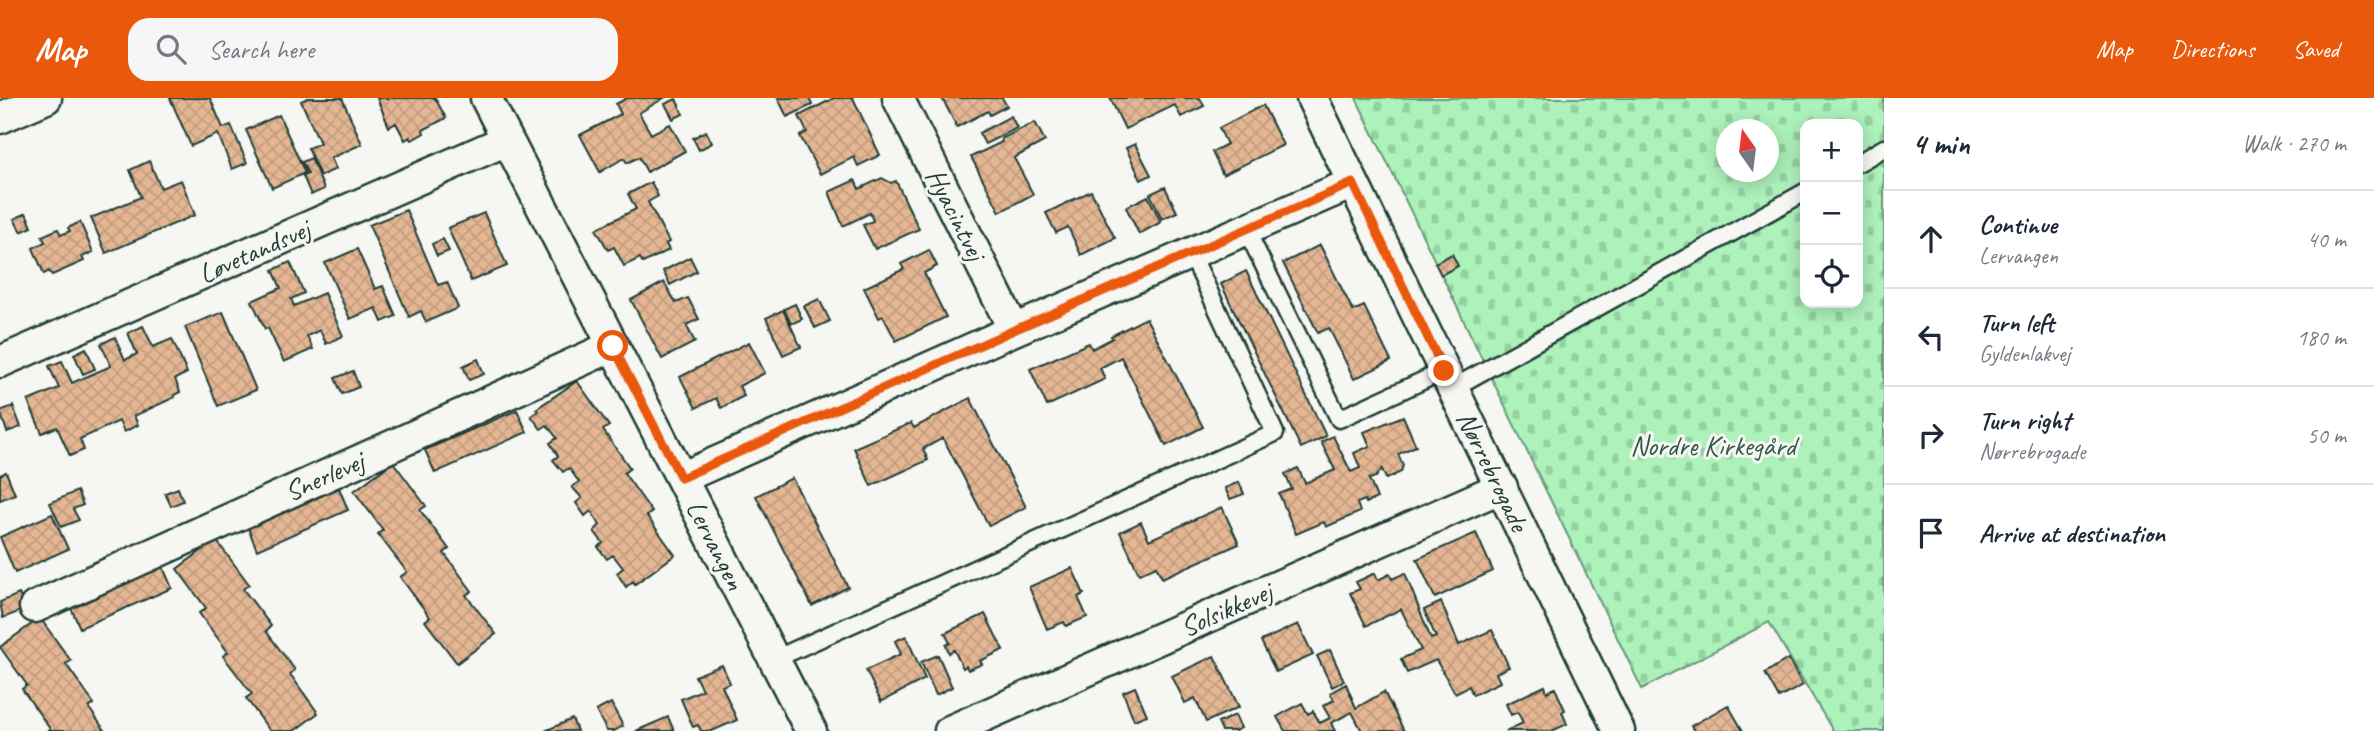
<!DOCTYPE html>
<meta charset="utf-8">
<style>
body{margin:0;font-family:Caveat,sans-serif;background:#f6f6f7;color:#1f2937}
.controls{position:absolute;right:21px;top:21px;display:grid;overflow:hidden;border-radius:14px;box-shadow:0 4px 18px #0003}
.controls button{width:63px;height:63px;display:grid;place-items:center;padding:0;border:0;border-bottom:2px solid #e0e1e3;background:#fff;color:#1f2937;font:35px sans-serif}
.compass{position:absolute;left:1716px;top:21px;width:63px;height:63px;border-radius:50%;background:#fff;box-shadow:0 4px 18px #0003;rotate:346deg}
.stop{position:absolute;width:21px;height:21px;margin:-16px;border:5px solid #ea580c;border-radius:50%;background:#fff}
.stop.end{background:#ea580c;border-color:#fff;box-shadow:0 2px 7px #0008}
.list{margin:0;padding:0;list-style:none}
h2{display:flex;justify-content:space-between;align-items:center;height:91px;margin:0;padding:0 28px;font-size:30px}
h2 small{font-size:23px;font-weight:400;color:#747a83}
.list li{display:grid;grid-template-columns:46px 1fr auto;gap:21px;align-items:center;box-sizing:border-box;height:98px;padding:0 28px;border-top:2px solid #e0e1e3}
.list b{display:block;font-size:26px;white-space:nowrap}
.list p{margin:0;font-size:23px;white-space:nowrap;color:#747a83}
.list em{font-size:23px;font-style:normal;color:#747a83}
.icon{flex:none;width:38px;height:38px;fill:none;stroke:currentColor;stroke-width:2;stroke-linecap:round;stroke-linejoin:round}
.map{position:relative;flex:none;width:1884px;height:633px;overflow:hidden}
header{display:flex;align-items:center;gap:42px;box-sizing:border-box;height:98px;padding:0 35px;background:#ea580c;color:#fff}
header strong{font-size:33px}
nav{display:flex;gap:38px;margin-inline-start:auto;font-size:24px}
.search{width:490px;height:63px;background:#f6f6f7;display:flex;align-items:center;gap:18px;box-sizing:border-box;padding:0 24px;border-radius:21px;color:#747a83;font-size:26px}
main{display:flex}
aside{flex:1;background:#fff}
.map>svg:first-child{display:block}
</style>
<header>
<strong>Map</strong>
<div class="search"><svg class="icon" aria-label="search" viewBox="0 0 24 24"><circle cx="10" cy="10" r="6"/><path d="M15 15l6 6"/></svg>Search here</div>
<nav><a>Map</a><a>Directions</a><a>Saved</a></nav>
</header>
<main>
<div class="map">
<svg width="1884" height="633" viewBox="0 0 1884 633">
<defs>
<pattern id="cemetery-stones" width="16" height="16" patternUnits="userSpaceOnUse" patternTransform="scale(1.75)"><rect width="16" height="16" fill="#adf1bb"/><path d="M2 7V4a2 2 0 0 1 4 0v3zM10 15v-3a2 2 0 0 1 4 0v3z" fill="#94d0a1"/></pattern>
<pattern id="building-cross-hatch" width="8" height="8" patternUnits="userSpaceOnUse" patternTransform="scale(1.75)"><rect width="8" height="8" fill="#e4b694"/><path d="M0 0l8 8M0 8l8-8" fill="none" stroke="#c39d80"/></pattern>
</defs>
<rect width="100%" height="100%" fill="#f6f6f2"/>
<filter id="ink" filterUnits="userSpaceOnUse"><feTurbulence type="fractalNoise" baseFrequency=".0143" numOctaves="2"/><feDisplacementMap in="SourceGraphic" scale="14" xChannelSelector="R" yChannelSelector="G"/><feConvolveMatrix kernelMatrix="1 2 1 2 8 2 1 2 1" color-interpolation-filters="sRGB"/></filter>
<g filter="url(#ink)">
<path fill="url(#cemetery-stones)" stroke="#669778" stroke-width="2" fill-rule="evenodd" d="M1356 0H1884V633H1833L1769 524 1642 591ZM1805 26H1858V205H1805ZM1727 32H1769V74H1727Z"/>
<path fill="url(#building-cross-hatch)" stroke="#1f3d34" stroke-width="2" d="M170 0H210L223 30 231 27 247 65 232 71 218 36 191 48Z
M308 0H342L362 46 331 60 336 71 320 78 308 50 320 45 301 3Z
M377 0H435L446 20 423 32 424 35 412 42 410 39 405 42 396 25 389 29Z
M627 0H664L639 15 651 36 670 26 685 53 647 74 639 59 627 65 624 60 600 74 580 37 621 16 616 6Z
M778 0H809L812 7 787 19Z
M834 0H853L880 57 858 68 854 59 820 76 800 38 807 34 799 18Z
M942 0H1002L1007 8 990 17 988 13 957 29Z
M1110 0H1200L1204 8 1181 19 1175 7 1125 31Z
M676 1 683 16 673 21 665 6Z
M1263 7 1283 47 1223 77 1212 54 1227 46 1219 30Z
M279 17 305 75 272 90 246 32Z
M1011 18 1017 30 985 46 979 35Z
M1035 24 1045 43 1014 60 1033 96 1000 114 971 59 1002 44 1001 41Z
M706 33 712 45 699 52 693 40Z
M1135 46 1151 77 1141 82 1126 50Z
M311 60 324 91 311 97 303 78 308 76 302 64Z
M149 63 161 90 181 82 195 117 106 155 91 120 141 99 130 72Z
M882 80 891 85 896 83 919 131 875 151 863 127 873 123 870 115 843 128 829 94 855 82 859 91Z
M651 84 658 98 648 104 669 144 666 146 669 152 643 165 640 160 624 168 614 149 608 152 596 131 636 111 628 96Z
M1165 89 1177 114 1162 121 1150 96Z
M1091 93 1115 140 1081 157 1068 129 1056 135 1046 115Z
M1148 98 1161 124 1139 136 1126 109Z
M406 112 438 187 447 184 458 210 426 224 421 213 409 219 369 127Z
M26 115 32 129 21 134 14 121Z
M484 115 507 168 471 183 448 130Z
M80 124 93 154 82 159 84 163 52 177 49 173 44 176 33 150 45 144 42 138 58 131 61 137 70 133 68 130Z
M443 141 449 153 437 158 432 146Z
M1320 147 1353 213 1364 208 1391 263 1354 281 1329 230 1318 235 1283 165Z
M357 151 375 191 383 188 396 218 382 224 376 210 350 221 325 165Z
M929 152 937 168 924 175 946 219 896 243 883 218 879 220 864 190 904 171 901 166Z
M1452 156 1458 168 1441 177 1435 165Z
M690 159 697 173 670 187 663 173Z
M290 164 304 195 291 201 294 208 324 195 343 238 326 246 320 232 307 238 313 251 284 264 268 230 265 231 252 203 281 190 273 172Z
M1246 173 1326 338 1301 350 1221 186Z
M664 184 676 205 688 200 699 221 686 227 695 244 662 261 631 202Z
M819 201 830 223 815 230 804 208Z
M795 206 802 221 791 226 784 211Z
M783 212 801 249 783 257 766 220Z
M223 214 256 292 218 308 185 229Z
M1146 220 1203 329 1166 348 1121 259 1100 270 1105 281 1047 308 1030 271 1089 245 1092 251 1113 240 1111 238Z
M143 228 153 249 172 241 187 275 175 281 180 294 174 297 175 299 134 318 138 327 124 334 119 323 80 341 84 352 70 358 57 329 42 335 28 303 59 290 49 268 62 263 72 285 111 268 101 246 115 239 125 262 137 256 128 235Z
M749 244 765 275 739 288 744 298 721 310 716 300 696 310 680 279Z
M86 250 95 271 83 276 74 256Z
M478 261 484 276 469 282 463 268Z
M353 273 359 289 342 296 335 280Z
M577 283 609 328 603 332 630 370 624 375 652 414 647 418 675 457 635 486 633 483 626 489 617 475 623 470 613 457 607 461 598 449 603 445 594 433 600 427 591 413 585 418 576 405 582 400 572 389 579 384 569 370 563 374 553 362 558 358 550 345 557 340 547 327 541 331 531 318 538 313 536 311Z
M970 300 1026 409 989 428 943 340 923 351 928 362 871 388 854 350 911 325 914 330Z
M13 308 21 329 7 334 0 313Z
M517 312 527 334 435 375 425 352Z
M1403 318 1416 348 1398 356 1403 367 1401 374 1386 381 1382 371 1376 379 1369 381 1377 400 1366 405 1365 402 1357 405 1360 414 1326 429 1324 424 1296 436 1279 396 1292 391 1285 376 1298 370 1305 385 1335 372 1321 344 1333 338 1351 374 1360 370 1354 355 1370 348 1364 334Z
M393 364 426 408 420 412 449 451 444 455 472 493 466 497 496 536 457 565 425 523 430 519 400 479 407 474 378 436 383 432 354 393Z
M6 374 15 396 0 402V377Z
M792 380 848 489 812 508 756 398Z
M1239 384 1244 396 1230 401 1225 390Z
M178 390 183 403 171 408 165 395Z
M339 390 348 412 257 452 248 430Z
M77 393 83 407 73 411 79 422 61 429 50 405Z
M1222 409 1239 446 1162 480 1156 468 1139 476 1120 434 1141 424 1149 442Z
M52 416 68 451 15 475 0 439Z
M1476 435 1493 473 1435 500 1417 461Z
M216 442 249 486 243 491 271 528 266 533 295 572 290 576 318 615 294 633H270L246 600 252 596 223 558 228 554 199 515 206 510 177 471Z
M162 467 172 490 80 530 70 508Z
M1072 470 1084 496 1078 499 1087 519 1066 528 1064 524 1047 531 1029 489Z
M1375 475 1378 482 1390 476 1392 481 1405 475 1431 541 1436 539 1424 512 1441 504 1459 547 1492 532 1509 569 1496 575 1500 584 1473 597 1469 588 1455 595 1436 562 1407 575 1401 561 1421 552 1401 511 1366 528 1350 495 1360 491 1356 484Z
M19 496 26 511 3 520 0 504Z
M985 516 1003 552 980 563 982 566 968 572 966 568 963 570 954 552 949 555 946 547 950 545 945 535Z
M40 520 71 563 66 566 94 606 89 610 105 633H48L50 631 22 591 27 587 0 549Z
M1298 526 1313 557 1276 574 1261 543Z
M906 538 925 581 881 604 866 572 901 556 895 543Z
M1330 552 1344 583 1332 589 1317 558Z
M938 557 952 589 936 597 921 564Z
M1214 558 1239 609 1206 624 1195 600 1185 605 1172 578Z
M1788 561 1803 587 1779 600 1765 575Z
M722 567 730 585 722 588 737 622 712 633H701L698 627 693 629 681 601 702 592 695 578Z
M1346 586 1356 610 1384 594 1404 633H1362L1352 614 1331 625 1335 633H1285L1277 619 1302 605 1308 616 1313 613 1320 625 1330 620 1323 608 1334 602 1330 595Z
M1545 588 1547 594 1555 590 1565 612 1562 614 1567 626 1552 633H1506L1523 625 1518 614 1511 617 1506 606Z
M1135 589 1147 617 1134 622 1123 594Z
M611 605 623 628 614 633H607L596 613Z
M1728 607 1743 633H1694L1691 628Z
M1235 617 1241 630 1235 633H1222L1218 625Z
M668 619 674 633H636Z
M572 621 577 633H545Z"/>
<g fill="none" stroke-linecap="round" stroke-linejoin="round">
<g stroke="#1f3d34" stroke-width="21">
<path id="service" d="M1858 65 1884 50
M1246 131 1339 321 1444 273
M1453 290 1805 94
M775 561 1275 335 1191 155"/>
</g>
<g stroke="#1f3d34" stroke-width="35">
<path id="minor" d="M486 0 811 633
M898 0 1014 232
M1312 0 1619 633
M0 20 46 0
M0 264 507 42
M681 380 1014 232 1353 85
M35 509 613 248
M950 633 1502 389"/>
</g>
<use href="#service" stroke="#f6f6f2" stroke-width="16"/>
<use href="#minor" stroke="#f6f6f2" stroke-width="30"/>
</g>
</g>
<g fill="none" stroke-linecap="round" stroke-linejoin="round" filter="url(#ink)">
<path stroke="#ea580c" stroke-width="9" d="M613 248 681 380 1014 232 1353 85 1444 273"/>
</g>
<g text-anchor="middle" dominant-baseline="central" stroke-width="6" stroke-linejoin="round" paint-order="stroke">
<g font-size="28" fill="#1f3d34" stroke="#f6f6f2">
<text transform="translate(956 116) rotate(63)">Hyacintvej</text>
<text transform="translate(254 153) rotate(-24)">Løvetandsvej</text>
<text transform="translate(1493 373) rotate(64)">Nørrebrogade</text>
<text transform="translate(324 378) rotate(-24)">Snerlevej</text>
<text transform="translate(716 447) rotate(63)">Lervangen</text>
<text transform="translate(1226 511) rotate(-24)">Solsikkevej</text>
</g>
<g font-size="28" fill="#345848" stroke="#f6f6f2">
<text x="1713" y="347">Nordre Kirkegård</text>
</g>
</g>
</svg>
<div class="controls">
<button>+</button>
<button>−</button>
<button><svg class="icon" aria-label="locate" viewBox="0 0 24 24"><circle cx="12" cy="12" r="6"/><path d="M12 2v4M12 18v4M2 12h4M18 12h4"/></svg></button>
</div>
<svg class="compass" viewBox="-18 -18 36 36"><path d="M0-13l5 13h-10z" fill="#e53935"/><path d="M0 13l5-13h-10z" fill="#747a83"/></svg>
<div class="stop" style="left:613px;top:248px"></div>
<div class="stop end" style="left:1444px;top:273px"></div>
</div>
<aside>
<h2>4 min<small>Walk · 270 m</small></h2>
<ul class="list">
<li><svg class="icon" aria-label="ahead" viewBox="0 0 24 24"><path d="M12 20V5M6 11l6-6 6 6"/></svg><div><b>Continue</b><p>Lervangen</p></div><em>40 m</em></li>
<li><svg class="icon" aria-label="left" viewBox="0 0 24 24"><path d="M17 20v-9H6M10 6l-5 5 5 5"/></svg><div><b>Turn left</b><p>Gyldenlakvej</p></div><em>180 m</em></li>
<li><svg class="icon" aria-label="right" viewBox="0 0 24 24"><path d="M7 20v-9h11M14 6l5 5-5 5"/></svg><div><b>Turn right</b><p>Nørrebrogade</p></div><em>50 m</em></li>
<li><svg class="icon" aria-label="arrive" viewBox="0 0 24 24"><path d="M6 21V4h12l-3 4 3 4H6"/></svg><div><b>Arrive at destination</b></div></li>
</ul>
</aside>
</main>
